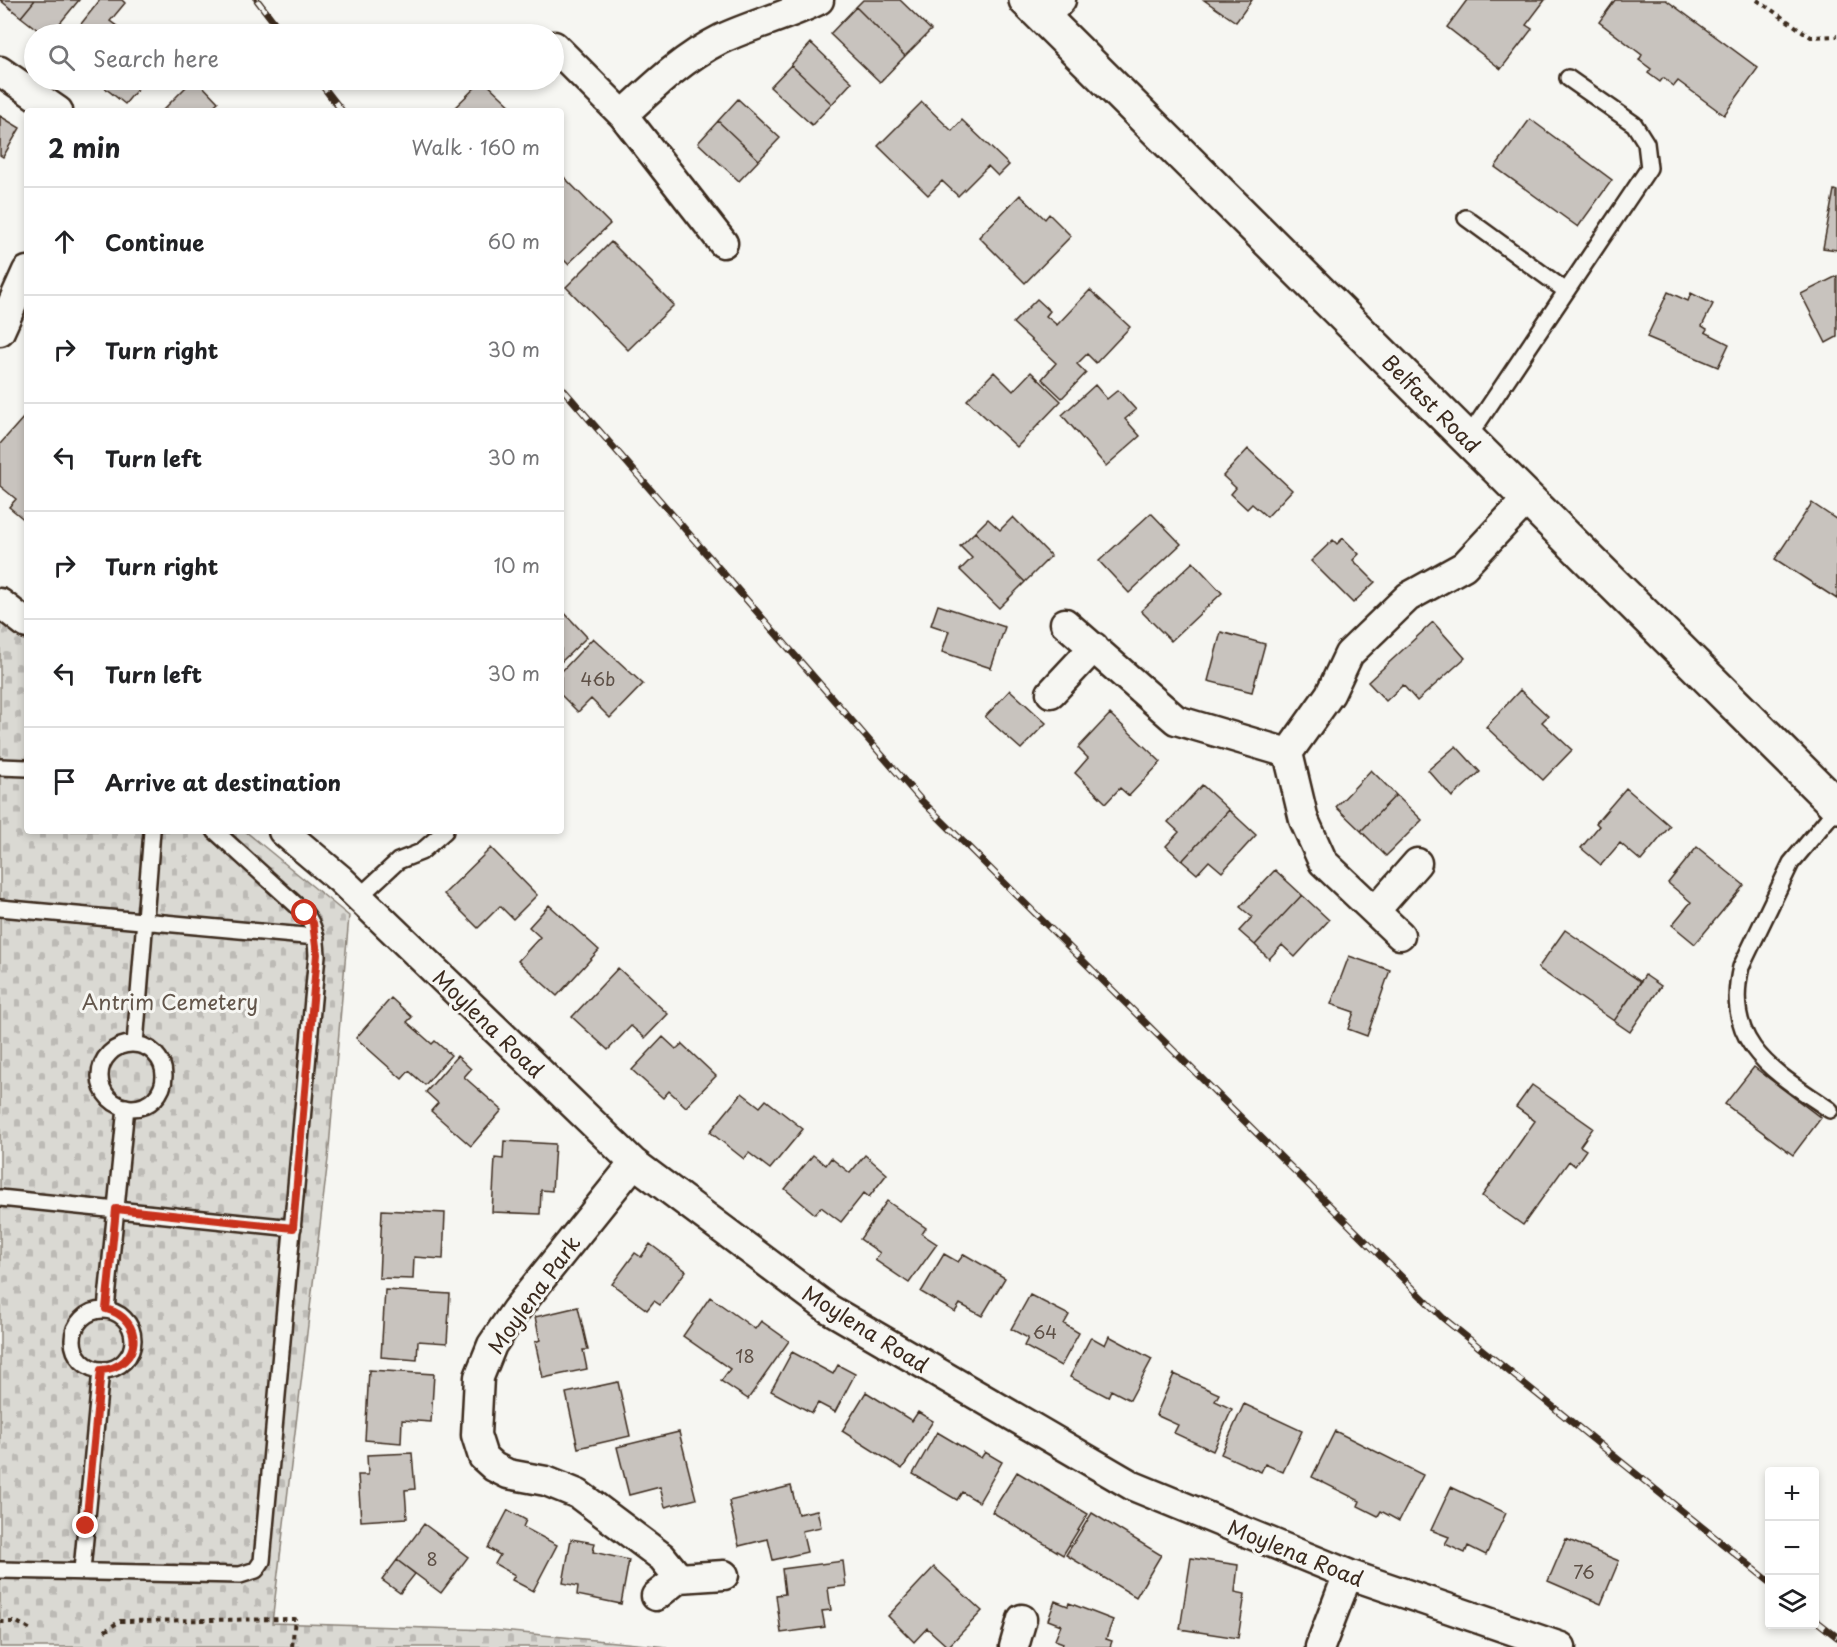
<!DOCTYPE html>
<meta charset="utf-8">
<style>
body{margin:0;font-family:"Playpen Sans",sans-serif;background:#f2f2f2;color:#202124}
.controls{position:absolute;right:18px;bottom:18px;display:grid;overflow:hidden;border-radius:6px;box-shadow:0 3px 9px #0003}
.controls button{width:54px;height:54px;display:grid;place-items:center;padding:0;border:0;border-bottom:2px solid #e0e0e0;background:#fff;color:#202124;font:30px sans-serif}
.stop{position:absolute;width:18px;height:18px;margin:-14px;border:4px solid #c8321e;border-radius:50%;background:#fff}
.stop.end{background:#c8321e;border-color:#fff;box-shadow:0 2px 6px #0008}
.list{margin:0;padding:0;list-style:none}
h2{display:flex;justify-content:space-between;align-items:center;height:78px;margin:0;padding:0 24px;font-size:26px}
h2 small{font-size:20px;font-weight:400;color:#757577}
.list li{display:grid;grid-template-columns:39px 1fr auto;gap:18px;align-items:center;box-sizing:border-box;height:108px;padding:0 24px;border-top:2px solid #e0e0e0}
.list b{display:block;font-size:22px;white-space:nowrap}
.list em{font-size:20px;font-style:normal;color:#757577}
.icon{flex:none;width:33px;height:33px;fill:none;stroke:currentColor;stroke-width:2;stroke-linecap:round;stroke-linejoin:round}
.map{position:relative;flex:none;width:1837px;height:1647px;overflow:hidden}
.search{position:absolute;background:#fff;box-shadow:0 3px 9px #0003;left:24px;top:24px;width:540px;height:66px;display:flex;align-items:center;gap:15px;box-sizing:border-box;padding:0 21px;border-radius:33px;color:#757577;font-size:22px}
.panel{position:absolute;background:#fff;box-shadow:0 3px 9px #0003;left:24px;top:108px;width:540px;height:726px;border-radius:6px}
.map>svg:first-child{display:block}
</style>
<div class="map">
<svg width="1837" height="1647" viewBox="0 0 1837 1647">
<defs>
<pattern id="cemetery-stones" width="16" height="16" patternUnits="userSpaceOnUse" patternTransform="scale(1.5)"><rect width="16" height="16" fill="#dad9d3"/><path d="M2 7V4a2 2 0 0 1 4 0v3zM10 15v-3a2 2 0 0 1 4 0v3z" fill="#bcbab5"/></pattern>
</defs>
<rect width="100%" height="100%" fill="#f6f6f2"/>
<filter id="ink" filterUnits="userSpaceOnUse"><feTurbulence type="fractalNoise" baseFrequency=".0167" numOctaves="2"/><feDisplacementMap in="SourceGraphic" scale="12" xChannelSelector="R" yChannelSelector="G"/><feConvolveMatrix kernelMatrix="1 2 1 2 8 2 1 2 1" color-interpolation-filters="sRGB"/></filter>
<g filter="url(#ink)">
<path fill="url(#cemetery-stones)" stroke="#8a8278" stroke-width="1.5" d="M0 617 27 635V831H245L349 916 328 1159 272 1623 491 1630 667 1647H0Z"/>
<path fill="#c8c3be" stroke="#3b2a1e" stroke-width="1.5" d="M0 0H35L21 17Z
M35 0H79L51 34H43L21 17Z
M100 0H122L125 3 110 21 128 34H73Z
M863 0H900L931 30 905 56 856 7Z
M1204 0H1252L1236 22Z
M1467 0H1545L1526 25 1532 29 1501 69 1447 27Z
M1615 0H1666L1758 68 1724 115 1678 81 1674 86 1663 78 1660 82 1648 73 1651 69 1639 60 1642 55 1599 22Z
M856 7 905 56 880 82 830 34Z
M811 43 852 82 832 104 791 65Z
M791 65 832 104 812 125 770 87Z
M101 80H145L125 104 99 83Z
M193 80H197L218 102 208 111H162Z
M483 80 516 111H451Z
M738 99 780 138 759 160 718 121Z
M922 102 952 131 962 120 1009 165 998 176 988 166 958 196 942 181 928 195 878 146Z
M0 116 20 128 3 157 0 155Z
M1530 119 1612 180 1578 227 1495 167Z
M718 121 759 160 739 181 698 143Z
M561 174 610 224 568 264 561 257Z
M1834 190 1837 191V250L1823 248Z
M1020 195 1045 219 1049 214 1071 236 1025 283 979 237Z
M611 242 674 305 628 350 566 287Z
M1837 276V337L1826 343 1801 294Z
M1090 290 1130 327 1096 363 1087 354 1077 364 1086 373 1062 398 1042 379 1056 363 1013 323 1037 299 1050 311 1046 316 1057 325Z
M1668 292 1688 301 1691 293 1713 304 1702 326 1707 329 1705 332 1729 344 1718 367 1647 337Z
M994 372 1013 391 1031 372 1061 401 1017 447 967 400Z
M1095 385 1107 399 1118 390 1136 410 1125 419 1140 436 1106 466 1062 415Z
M24 417 27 419V522L9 507 16 499 0 486V444Z
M1248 449 1292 490 1267 517 1252 504 1247 509 1231 494 1236 488 1223 476Z
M1812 503 1837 520V599L1775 559Z
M1151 513 1181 544 1129 593 1099 561Z
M1013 517 1051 556 1025 582 975 532 988 519 1000 530Z
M975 532 1025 582 999 608 960 570 972 558 960 546Z
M1343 538 1359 554 1353 560 1375 582 1353 603 1311 561 1333 540 1337 544Z
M1193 562 1222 593 1171 641 1141 611Z
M938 605 1005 627 991 668 942 652 949 631 931 625Z
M561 609 587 637 561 662Z
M1433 622 1465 658 1417 701 1403 685 1386 701 1368 682Z
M1221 632 1265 644 1252 692 1208 681Z
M593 638 643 684 610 718 591 699 578 712 561 695V672Z
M1010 690 1046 723 1021 749 985 717Z
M1520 690 1548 716 1542 722 1572 750 1543 780 1486 727Z
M1110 714 1161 762 1129 796 1120 788 1106 803 1075 773 1088 758 1078 748Z
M1456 746 1480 772 1452 797 1428 770Z
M1371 770 1396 795 1361 831 1336 807Z
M1202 785 1229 810 1182 861 1166 846 1179 832 1168 822Z
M1626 788 1670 826 1641 861 1620 843 1601 865 1581 848 1599 826 1596 823Z
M1396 795 1422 820 1386 856 1361 831Z
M1229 810 1256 835 1222 872 1209 861 1197 874 1182 861Z
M1697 847 1744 885 1695 944 1672 925 1691 902 1668 883Z
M491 848 537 895 513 919 500 906 478 928 444 894Z
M1275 870 1302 895 1255 945 1239 931 1252 917 1240 907Z
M1302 895 1329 920 1295 957 1282 945 1269 959 1255 945Z
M549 905 599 950 557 996 518 961 540 937 529 927Z
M1565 930 1641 982 1614 1021 1538 968Z
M1349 956 1390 970 1367 1036 1348 1029 1354 1012 1331 1004Z
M618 968 668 1014 645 1038 631 1026 608 1050 572 1017Z
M1645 975 1661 986 1630 1032 1614 1021Z
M391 998 412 1017 407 1022 432 1044 435 1041 451 1055 425 1085 409 1071 402 1079 356 1038Z
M663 1037 676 1049 682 1044 716 1076 686 1107 669 1091 663 1098 632 1070Z
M457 1056 471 1069 464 1077 502 1110 471 1146 431 1111 438 1103 426 1092Z
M1754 1067 1821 1118 1793 1155 1725 1104Z
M1532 1085 1593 1128 1580 1146 1586 1150 1575 1166 1569 1161 1523 1225 1482 1196 1535 1121 1516 1107Z
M742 1093 760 1107 766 1100 803 1129 770 1169 749 1153 744 1159 710 1132Z
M504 1141 555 1144 552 1191 541 1190 540 1214 492 1212 495 1158 503 1159Z
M813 1155 826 1165 831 1158 850 1173 865 1155 887 1174 869 1197 864 1193 841 1222 821 1207 815 1214 785 1189Z
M887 1201 926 1228 922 1234 937 1244 909 1283 875 1260 880 1253 860 1239Z
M382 1210 445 1213 443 1259 414 1257 413 1279 379 1278Z
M650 1244 686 1271 660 1305 654 1301 647 1310 612 1284 635 1253 641 1257Z
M944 1254 958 1262 964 1254 1005 1278 982 1316 960 1304 955 1312 921 1292Z
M385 1290 450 1294 447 1343 418 1341 417 1360 381 1357Z
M1030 1295 1069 1315 1064 1324 1079 1333 1061 1366 1024 1346 1028 1338 1011 1329Z
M710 1297 755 1329 761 1321 789 1341 748 1399 721 1381 730 1369 683 1336Z
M578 1307 588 1350H583L587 1369 543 1378 535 1342 540 1340 535 1317Z
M1109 1336 1152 1359 1130 1400 1111 1390 1108 1397 1070 1377 1091 1337 1105 1345Z
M792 1352 833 1374 838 1365 855 1374 835 1412 818 1403 812 1413 771 1391Z
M369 1370 434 1374 431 1422 402 1420 401 1443 365 1440Z
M1174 1374 1219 1394 1215 1401 1232 1409 1213 1451 1174 1433 1178 1425 1156 1415Z
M618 1382 630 1436 578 1448 566 1393Z
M866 1392 912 1421 918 1412 933 1421 902 1469 842 1431Z
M1244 1404 1302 1431 1283 1472 1265 1464 1261 1472 1221 1454Z
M1335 1431 1423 1475 1399 1521 1381 1511 1378 1516 1358 1506 1360 1501 1312 1477Z
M679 1432 696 1499 665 1507 660 1487 629 1495 617 1447Z
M937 1432 981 1458 985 1452 1002 1462 979 1502 962 1492 957 1500 913 1474Z
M412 1453 415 1489 405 1490 407 1518 361 1521 358 1475H368L367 1455Z
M1017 1472 1088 1514 1063 1555 992 1512Z
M791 1486 798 1514 817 1510 821 1527 802 1531 807 1552 773 1560 768 1539 739 1546 729 1501Z
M1451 1487 1506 1513 1486 1555 1468 1546 1465 1553 1445 1544 1449 1537 1431 1530Z
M508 1510 526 1520 523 1527 557 1545 533 1591 512 1580 515 1575 495 1564 500 1555 488 1548Z
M1092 1513 1161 1555 1136 1597 1066 1555Z
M424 1524 468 1557 441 1593 397 1560Z
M571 1539 595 1543 593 1552 629 1560 621 1604 577 1595 578 1586 563 1583Z
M1566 1539 1619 1561 1601 1604 1548 1581Z
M1191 1558 1238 1565 1235 1592 1245 1594 1238 1638 1180 1629Z
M397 1560 415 1574 400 1593 382 1580Z
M843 1561 846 1586 828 1588 831 1610 822 1611 825 1627 781 1633 776 1595 785 1594 782 1569Z
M934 1567 982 1611 948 1647 927 1628 914 1642 888 1616Z
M1055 1601 1068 1606 1069 1603 1113 1620 1106 1639 1112 1641 1110 1647H1062L1063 1643 1055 1640 1061 1625 1048 1620Z"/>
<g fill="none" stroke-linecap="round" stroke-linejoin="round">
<g stroke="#3b2a1e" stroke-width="20">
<path id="service" d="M1466 218 1566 291
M1467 439 1649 168 1646 143 1634 124 1568 78
M0 767 27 768
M359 897 398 861 421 852 445 831
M0 908 316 937
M135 1044 152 831
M100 1076a32 32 0 1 1 64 0a32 32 0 1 1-64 0Z
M1830 1110C1775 1072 1722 1045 1741 967L1791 863 1837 808
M0 1198 293 1228
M106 1309 126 1107
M73 1340a30 30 0 1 1 60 0a30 30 0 1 1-60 0Z
M0 1570 240 1575 256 1570 262 1561 317 955C316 938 315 926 305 913L215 831
M82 1570 101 1370"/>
</g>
<g stroke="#3b2a1e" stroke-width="33">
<path id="minor" d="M1044 18 1061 0
M554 46 623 115 723 243
M0 71 58 111
M623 115C654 86 683 58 721 39 753 24 787 16 819 0
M0 331 27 271
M0 603 27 624
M1065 623 1176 720 1288 753
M1051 693 1094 647
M283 831 340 879 634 1163 829 1309 1133 1486 1348 1574 1561 1647
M1375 911 1417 863
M1400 935 1323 862 1304 820 1288 753 1330 694 1349 654 1408 597 1464 566 1529 497
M634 1163 516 1310 492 1345 479 1377 476 1435 483 1457 494 1467 508 1474 546 1481 578 1494 662 1557 679 1578
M656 1596 679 1578 724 1575
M1014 1647 1022 1619
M1320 1647 1348 1574"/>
</g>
<g stroke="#3b2a1e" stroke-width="38">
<path id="primary" d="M1026 0 1837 806"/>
</g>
<path stroke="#3b2a1e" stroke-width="4" stroke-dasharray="4.5 4.5" stroke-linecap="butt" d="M1757 0 1811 37 1837 36
M0 1622H17L31 1630
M105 1631 120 1621 295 1619 292 1647"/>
<use href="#service" stroke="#f6f6f2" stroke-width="15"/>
<use href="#minor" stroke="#f6f6f2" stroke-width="28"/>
<use href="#primary" stroke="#f6f6f2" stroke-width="33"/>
<g stroke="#3b2a1e" stroke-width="7">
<path id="rail" d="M257 0 283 34
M318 80 342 111
M561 387 921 800 1443 1318 1770 1582
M1814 1619 1837 1637"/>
</g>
<use href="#rail" stroke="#f6f6f2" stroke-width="4.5" stroke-dasharray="14" stroke-linecap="butt"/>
</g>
</g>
<g fill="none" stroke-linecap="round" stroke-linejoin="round" filter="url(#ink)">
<path stroke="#c8321e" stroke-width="8" d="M86 1526 101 1370C142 1367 145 1319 106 1309L116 1209 293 1228 317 954 313 923 305 913"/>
</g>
<g text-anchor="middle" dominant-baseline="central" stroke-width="6" stroke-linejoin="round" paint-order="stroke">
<g font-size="18" fill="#5e5046">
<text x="598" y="678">46b</text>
<text x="1045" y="1331">64</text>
<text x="745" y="1355">18</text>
<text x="432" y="1558">8</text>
<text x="1584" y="1571">76</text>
</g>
<g font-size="21" fill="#3b2a1e" stroke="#f6f6f2">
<text transform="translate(1432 403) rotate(45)">Belfast Road</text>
<text transform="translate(489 1023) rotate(44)">Moylena Road</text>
<text transform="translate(533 1294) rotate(-54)">Moylena Park</text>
<text transform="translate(866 1328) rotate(32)">Moylena Road</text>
<text transform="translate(1296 1552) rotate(22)">Moylena Road</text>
</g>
<g font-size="21" fill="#63564b" stroke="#f6f6f2">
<text x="170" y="1001">Antrim Cemetery</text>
</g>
</g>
</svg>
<div class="controls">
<button>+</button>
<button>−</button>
<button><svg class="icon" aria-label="layers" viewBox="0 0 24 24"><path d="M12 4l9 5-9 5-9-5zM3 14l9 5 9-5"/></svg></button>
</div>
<div class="stop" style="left:305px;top:913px"></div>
<div class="stop end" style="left:86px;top:1526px"></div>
<div class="search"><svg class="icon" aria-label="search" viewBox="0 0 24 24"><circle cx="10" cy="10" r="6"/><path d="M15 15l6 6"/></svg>Search here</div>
<section class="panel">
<h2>2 min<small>Walk · 160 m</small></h2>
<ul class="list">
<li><svg class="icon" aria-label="ahead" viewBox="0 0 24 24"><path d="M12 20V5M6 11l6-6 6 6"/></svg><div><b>Continue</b></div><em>60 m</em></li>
<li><svg class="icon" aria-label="right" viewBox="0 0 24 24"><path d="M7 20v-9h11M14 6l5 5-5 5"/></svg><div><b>Turn right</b></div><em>30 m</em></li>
<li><svg class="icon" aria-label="left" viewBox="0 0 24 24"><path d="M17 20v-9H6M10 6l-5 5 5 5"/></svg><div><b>Turn left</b></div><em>30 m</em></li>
<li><svg class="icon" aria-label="right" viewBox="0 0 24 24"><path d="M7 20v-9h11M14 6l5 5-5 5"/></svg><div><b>Turn right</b></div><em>10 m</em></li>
<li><svg class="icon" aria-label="left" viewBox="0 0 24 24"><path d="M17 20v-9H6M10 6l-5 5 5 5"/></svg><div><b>Turn left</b></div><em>30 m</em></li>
<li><svg class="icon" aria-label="arrive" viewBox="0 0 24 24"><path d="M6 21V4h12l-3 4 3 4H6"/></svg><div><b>Arrive at destination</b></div></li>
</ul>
</section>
</div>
